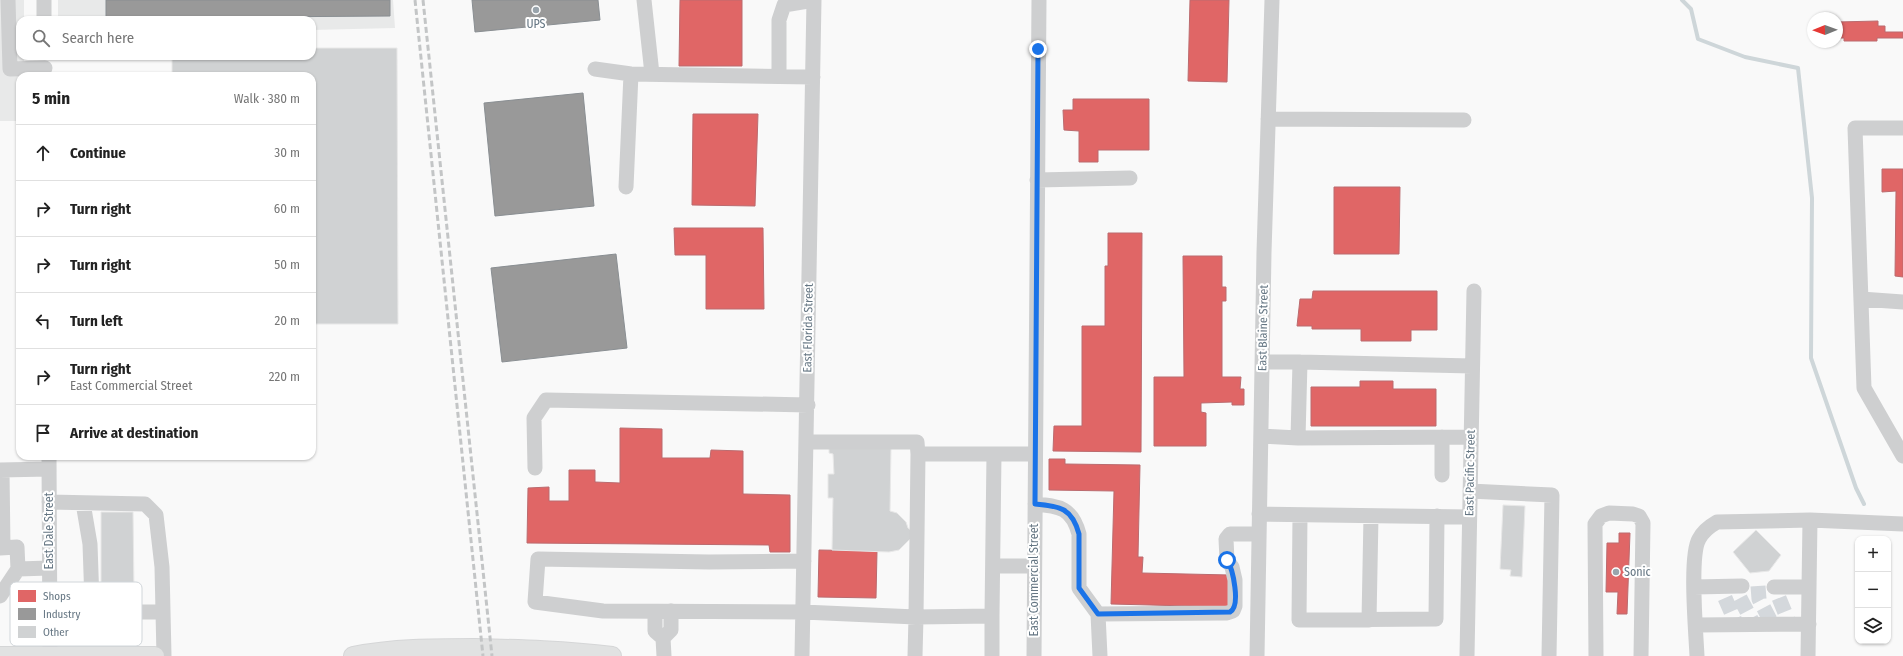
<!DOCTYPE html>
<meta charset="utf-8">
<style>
body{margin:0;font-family:"Fira Sans Condensed",sans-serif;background:#f6f6f6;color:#222}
.controls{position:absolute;right:12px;bottom:12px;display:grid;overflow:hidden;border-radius:8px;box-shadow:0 1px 3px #0004}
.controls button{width:36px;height:36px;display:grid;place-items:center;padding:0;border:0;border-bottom:1px solid #e0e0e0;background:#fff;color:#222;font:20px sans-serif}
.compass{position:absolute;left:1807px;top:12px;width:36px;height:36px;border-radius:50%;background:#fff;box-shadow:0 1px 3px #0004;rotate:269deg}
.stop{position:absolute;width:12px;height:12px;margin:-9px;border:3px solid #1a73e8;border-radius:50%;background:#fff}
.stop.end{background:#1a73e8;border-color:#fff;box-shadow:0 1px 4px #0008}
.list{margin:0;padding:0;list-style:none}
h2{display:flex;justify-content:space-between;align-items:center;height:52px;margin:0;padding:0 16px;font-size:17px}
h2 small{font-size:13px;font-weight:400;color:#767676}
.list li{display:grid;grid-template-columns:26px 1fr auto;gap:12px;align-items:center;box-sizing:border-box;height:56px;padding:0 16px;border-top:1px solid #e0e0e0}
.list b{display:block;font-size:15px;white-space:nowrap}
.list p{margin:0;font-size:13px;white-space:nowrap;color:#767676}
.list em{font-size:13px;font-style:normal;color:#767676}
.icon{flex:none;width:22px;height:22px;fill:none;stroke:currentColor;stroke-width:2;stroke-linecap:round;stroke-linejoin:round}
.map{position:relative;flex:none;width:1903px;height:656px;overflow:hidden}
.search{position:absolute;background:#fff;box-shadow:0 1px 3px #0004;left:16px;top:16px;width:300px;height:44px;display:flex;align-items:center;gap:10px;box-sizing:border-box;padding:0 14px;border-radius:12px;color:#767676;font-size:15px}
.panel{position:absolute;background:#fff;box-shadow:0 1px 3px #0004;left:16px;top:72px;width:300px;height:388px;border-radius:12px}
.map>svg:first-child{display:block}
</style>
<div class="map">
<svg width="1903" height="656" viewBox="0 0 1903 656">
<rect width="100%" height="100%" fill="#f9f9f9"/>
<path fill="#e8e9e9" d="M0 0H24V20H20V56H24V76H20V121H0Z
M58 0H393L395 28 312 30V20H58Z"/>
<path fill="#e06666" stroke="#bb6b6f" d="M680 0H742V66H679Z
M1190 0H1229L1227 82 1188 81Z
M1878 21V26H1885V32H1903V38H1877V41H1844V38H1837V22Z
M1073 99H1149V150H1098V162H1079V131L1064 130 1063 110H1073Z
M693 114H758L755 206 692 205Z
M1882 169H1903V277L1895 276 1896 191 1882 192Z
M1334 187H1400L1399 254H1334Z
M674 228H763L764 309H706V255H675Z
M1108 233H1142L1141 452 1053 451 1054 426H1082V326H1105V266H1108Z
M1183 256H1222V287H1226V301H1222V377H1241L1240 389H1244V405H1232V402L1201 403V412L1206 413V446H1154V377H1184Z
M1313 291H1437V330H1411V341H1361V329H1312V326H1297L1300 299H1312Z
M1360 381H1393V389H1436V426H1311V387H1360Z
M620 428 662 429V458H710L711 450 743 451V494L790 495V552H770L769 545 527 543 528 488 549 487V501H569V470H595V482L620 483Z
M1049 459H1065V464L1140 465 1138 557H1143L1142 573 1230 575 1229 607 1111 604 1114 491 1049 490Z
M1619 533H1630L1627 614H1617L1618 592H1606L1607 543H1619Z
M819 550 877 551 876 598 818 597Z"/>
<path fill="#999" stroke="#898e92" d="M106 0H390V16L106 18Z
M472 0H598L600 20 475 32Z
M583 93 594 206 495 216 484 103Z
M616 254 627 348 502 362 491 268Z"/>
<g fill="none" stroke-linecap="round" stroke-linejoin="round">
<path stroke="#ced6d9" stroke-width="4" d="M1682 0 1691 9 1698 39 1745 57 1798 68 1812 198 1811 358 1856 488 1864 504"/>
</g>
<path fill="#d0d2d3" stroke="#e8e8e8" d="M312 48H397L398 324H312V76H172V56H312Z
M829 447 891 448 890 511 897 513 906 522 908 528 915 534 899 550 889 552 832 550 833 498H828V474H834L833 454 829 453Z
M1503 505 1525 506 1522 577 1510 576 1511 570 1500 569Z
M101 512H133L134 592H101Z
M1756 530 1781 555 1769 571 1750 573 1733 552Z"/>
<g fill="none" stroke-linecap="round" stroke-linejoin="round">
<path stroke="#d4d8dc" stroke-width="15" stroke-dasharray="15 8" stroke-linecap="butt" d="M1758 586 1759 599 1770 620
M1725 598 1735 621
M1740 598 1752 621
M1779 598 1788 620"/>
<g stroke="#d5d6d7" stroke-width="20">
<path id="major" d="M0 656H155
M353 656C393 648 434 648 475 648 521 649 566 650 612 656"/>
</g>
<path stroke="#cecfd0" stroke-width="15" d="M8 0 10 69 45 68
M44 0V20
M644 0 652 74
M595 69 631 74 813 77
M779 76V20L784 5 814 0
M1268 119 1464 120
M1903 128H1855L1864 388 1903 456
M1037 180 1130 178
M626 187 631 74
M1861 299 1903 302
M1300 362 1472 366
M1261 436 1298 438 1300 362H1262
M1298 438 1471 437
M807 442H917L918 454H994
M918 454 916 617 992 616V656
M49 456 50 655
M535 468 534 418 546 400 808 405
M0 470 49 469
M2 470 3 548
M1442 475V437
M1470 491 1552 495 1549 656
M49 502 145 504 156 515 162 567 164 656
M83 503 90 544 92 602 100 612H163
M1035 504C1060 506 1072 508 1079 534V588L1098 614 1100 656
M1259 514 1469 517
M1300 515 1299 620 1436 619 1437 516
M0 548 17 547 18 569
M804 561 709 562 538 559 535 602 603 611 803 612 916 617 915 656
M993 566H1034
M1694 587 1742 586
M1774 587H1809
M0 596 18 569 49 568
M655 612V631L663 638
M1098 614 1227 613 1233 611 1235 606V580L1232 567 1227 560 1226 539 1230 534H1259
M992 616 994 454H1035
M1369 620 1371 516
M1696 625 1809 624
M664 656 663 638 671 630V611
M802 656 814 0
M1034 656 1039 0
M1257 656 1264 252 1272 0
M1467 656 1474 291
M1596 656 1595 524 1601 516 1609 513 1633 514 1639 516 1643 523 1641 656
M1697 656C1696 633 1689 556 1699 539 1703 531 1710 526 1717 522L1810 520 1903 524
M1808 656 1810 520"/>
<use href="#major" stroke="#e1e2e2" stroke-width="18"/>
<path stroke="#c3c5c6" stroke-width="3" stroke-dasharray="6 3" stroke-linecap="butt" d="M415 0 483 656
M423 0 492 656"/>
</g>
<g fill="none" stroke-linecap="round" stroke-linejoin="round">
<path stroke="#1a73e8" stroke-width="5" d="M1038 49 1035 504C1060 506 1072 508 1079 534V588L1098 614 1230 612C1241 606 1233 569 1227 560"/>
</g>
<g fill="#99a4ac" stroke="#fff" stroke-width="1.5">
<circle cx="536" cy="10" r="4"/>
<circle cx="1616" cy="572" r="4"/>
</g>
<g text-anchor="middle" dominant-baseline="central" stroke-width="4" stroke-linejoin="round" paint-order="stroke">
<g font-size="12" fill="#657683" stroke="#fff">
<text x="536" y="24">UPS</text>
<text x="1624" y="572" text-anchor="start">Sonic</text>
</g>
<g font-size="12" fill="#657683" stroke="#fff">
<text transform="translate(808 328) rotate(-89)">East Florida Street</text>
<text transform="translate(1263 328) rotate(-89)">East Blaine Street</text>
<text transform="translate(1470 473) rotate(-89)">East Pacific Street</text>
<text transform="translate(49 531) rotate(-90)">East Dale Street</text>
<text transform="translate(1034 580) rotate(-90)">East Commercial Street</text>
</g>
</g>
<rect x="10" y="582" width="132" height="64" rx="6" fill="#fff" stroke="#d1d6da" stroke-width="1"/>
<rect x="18" y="590" width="18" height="12" fill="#e06666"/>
<rect x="18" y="608" width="18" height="12" fill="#999"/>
<rect x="18" y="626" width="18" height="12" fill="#d0d2d3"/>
<g font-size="11" fill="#657683">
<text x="43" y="600">Shops</text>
<text x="43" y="618">Industry</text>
<text x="43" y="636">Other</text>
</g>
</svg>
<div class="controls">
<button>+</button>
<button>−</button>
<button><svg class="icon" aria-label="layers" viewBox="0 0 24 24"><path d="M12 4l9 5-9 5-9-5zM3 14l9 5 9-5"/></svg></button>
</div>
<svg class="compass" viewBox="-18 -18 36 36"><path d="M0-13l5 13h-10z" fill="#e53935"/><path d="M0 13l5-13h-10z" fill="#767676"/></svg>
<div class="stop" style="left:1227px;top:560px"></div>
<div class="stop end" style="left:1038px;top:49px"></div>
<div class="search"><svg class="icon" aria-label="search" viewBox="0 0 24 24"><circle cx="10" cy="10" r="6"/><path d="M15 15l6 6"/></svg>Search here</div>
<section class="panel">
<h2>5 min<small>Walk · 380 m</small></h2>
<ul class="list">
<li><svg class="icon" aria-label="ahead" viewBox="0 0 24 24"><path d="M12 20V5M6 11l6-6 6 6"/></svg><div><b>Continue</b></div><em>30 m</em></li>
<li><svg class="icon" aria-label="right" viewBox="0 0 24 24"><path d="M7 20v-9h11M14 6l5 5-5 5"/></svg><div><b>Turn right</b></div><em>60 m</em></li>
<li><svg class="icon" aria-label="right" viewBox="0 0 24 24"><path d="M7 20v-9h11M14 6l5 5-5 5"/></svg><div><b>Turn right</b></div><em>50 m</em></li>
<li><svg class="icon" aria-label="left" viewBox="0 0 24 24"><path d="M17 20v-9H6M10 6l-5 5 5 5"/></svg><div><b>Turn left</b></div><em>20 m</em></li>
<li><svg class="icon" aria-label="right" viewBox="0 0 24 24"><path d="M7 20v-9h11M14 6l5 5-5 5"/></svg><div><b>Turn right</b><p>East Commercial Street</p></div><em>220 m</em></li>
<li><svg class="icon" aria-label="arrive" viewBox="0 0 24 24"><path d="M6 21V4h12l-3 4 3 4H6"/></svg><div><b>Arrive at destination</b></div></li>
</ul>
</section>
</div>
